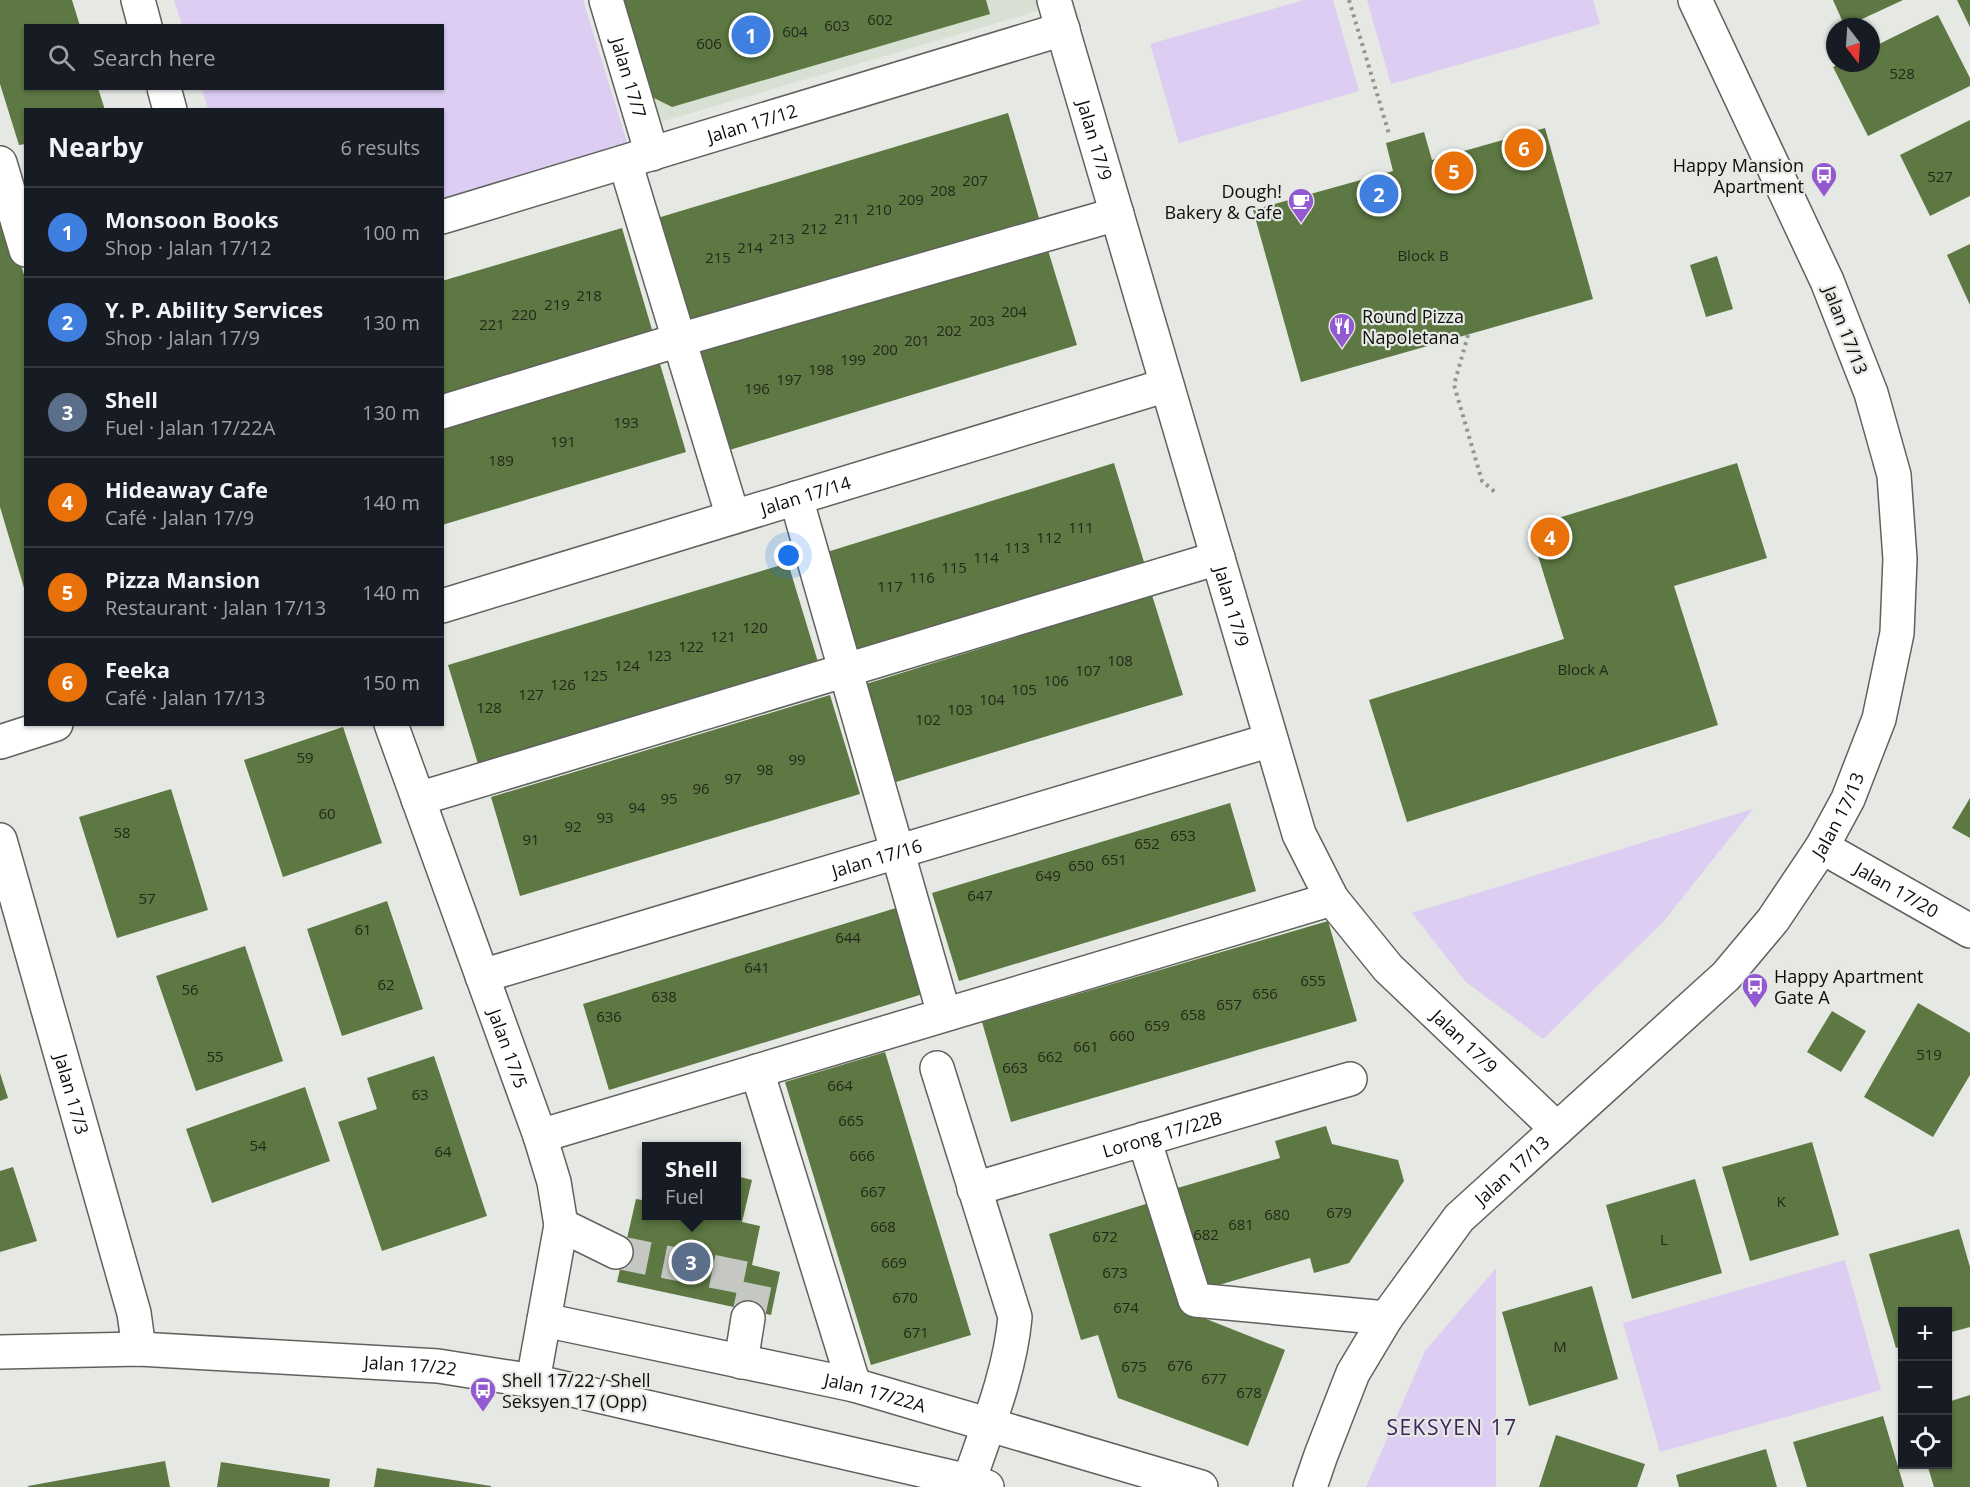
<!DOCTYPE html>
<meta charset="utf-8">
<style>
body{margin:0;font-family:"Open Sans",sans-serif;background:#20242c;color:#f1f3f6}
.controls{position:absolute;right:18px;bottom:18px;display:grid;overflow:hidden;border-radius:0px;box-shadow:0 2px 4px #0004}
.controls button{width:54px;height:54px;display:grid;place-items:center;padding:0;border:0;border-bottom:2px solid #363941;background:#171b24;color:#f1f3f6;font:30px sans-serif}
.compass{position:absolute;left:1826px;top:18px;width:54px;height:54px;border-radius:50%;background:#171b24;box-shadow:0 2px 4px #0004;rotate:163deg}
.you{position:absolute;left:789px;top:556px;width:21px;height:21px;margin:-15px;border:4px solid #fff;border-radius:50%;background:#1a73e8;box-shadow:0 0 0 9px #1a73e833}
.badge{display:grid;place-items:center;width:39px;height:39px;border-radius:50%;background:#d93025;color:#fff;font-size:20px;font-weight:700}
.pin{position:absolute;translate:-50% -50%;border:3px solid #fff;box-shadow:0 2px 6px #0006}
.popup{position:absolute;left:642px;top:1142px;width:99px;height:78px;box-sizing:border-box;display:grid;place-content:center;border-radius:0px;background:#171b24;filter:drop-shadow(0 2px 4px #0005);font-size:20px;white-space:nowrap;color:#9ea1a6}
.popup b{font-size:22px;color:#f1f3f6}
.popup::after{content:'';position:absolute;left:50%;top:100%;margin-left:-12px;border:12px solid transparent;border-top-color:#171b24}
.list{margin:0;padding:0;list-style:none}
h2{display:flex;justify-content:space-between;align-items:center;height:78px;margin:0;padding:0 24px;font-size:26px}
h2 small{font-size:20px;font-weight:400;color:#9ea1a6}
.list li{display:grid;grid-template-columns:39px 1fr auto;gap:18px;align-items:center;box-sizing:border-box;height:90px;padding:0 24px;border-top:2px solid #363941}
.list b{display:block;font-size:22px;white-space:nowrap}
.list p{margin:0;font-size:20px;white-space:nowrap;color:#9ea1a6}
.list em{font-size:20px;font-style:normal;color:#9ea1a6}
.icon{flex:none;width:33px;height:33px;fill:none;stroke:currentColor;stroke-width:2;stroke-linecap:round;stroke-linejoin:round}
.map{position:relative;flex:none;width:1970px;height:1487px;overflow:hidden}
.search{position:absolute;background:#171b24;box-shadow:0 2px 4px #0004;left:24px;top:24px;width:420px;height:66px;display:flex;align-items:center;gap:15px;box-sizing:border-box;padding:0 21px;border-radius:0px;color:#9ea1a6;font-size:22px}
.panel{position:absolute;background:#171b24;box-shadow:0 2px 4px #0004;left:24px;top:108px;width:420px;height:618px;border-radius:0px}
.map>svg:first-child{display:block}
</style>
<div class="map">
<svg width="1970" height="1487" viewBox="0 0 1970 1487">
<rect width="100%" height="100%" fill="#e5e8e3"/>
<path fill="#d8dfd3" d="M621 0H1038L1041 10 657 123Z"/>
<path fill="#ddcdf3" d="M174 0H583L627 142 443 200 442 110 208 109 202 89 442 88V26L182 25Z
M1304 0H1333L1359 91 1179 143 1150 44Z
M1367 0H1593L1600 24 1391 84Z
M1753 809 1663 922 1543 1039 1466 982 1412 913Z
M1845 1260 1881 1390 1660 1452 1623 1323Z
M1496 1268V1487H1366L1425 1351Z"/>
<path fill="#5d7843" d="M0 0H72L80 26H26V88H98L105 110H26V144L19 145 0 84Z
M624 0H986L990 14 672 107 652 97Z
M1833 0H1903L1845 27Z
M1957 0H1970V27Z
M1938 15 1970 78V86L1868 136 1833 67 1841 63H1871V48Z
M1008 113 1039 218 685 324 654 219Z
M1970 120V196L1930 216 1900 155Z
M1545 128 1593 299 1301 382 1253 210 1393 171 1386 143 1424 132 1432 160Z
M0 198 26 281 25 591 0 507Z
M622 228 653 333 442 396V281Z
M1970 244V305L1947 255Z
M1047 247 1077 345 723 452 694 354Z
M1717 256 1733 309 1706 317 1690 265Z
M660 364 686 452 442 525V430Z
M1114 463 1144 562 857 650 827 552Z
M1737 463 1767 558 1674 586 1718 725 1407 822 1369 700 1564 639 1529 527Z
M788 563 818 662 478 764 448 665Z
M1152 595 1183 695 896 782 866 684Z
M830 695 860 794 520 896 491 797Z
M343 727 382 843 283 877 244 760Z
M171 789 208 910 117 938 79 817Z
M1970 798V838L1952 828Z
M1230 803 1256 891 959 981 932 893Z
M387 901 423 1009 342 1036 307 929Z
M896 908 923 994 609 1090 583 1004Z
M1328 921 1357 1021 1011 1122 982 1022Z
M245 946 283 1061 196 1091 156 976Z
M1918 1003 1970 1033V1075L1933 1137 1864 1097Z
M1832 1011 1866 1031 1841 1072 1807 1052Z
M885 1052 971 1335 871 1365 785 1082Z
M434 1056 487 1216 382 1251 338 1122 377 1109 367 1078Z
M0 1073 8 1098 0 1101Z
M305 1087 330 1161 212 1203 186 1129Z
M1326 1126 1332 1144 1398 1160 1404 1181 1349 1263 1314 1273 1310 1258 1202 1290 1174 1189 1280 1158 1275 1141Z
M1812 1142 1839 1235 1750 1261 1722 1167Z
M13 1167 37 1241 0 1252V1171Z
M736 1176 752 1180 742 1222 760 1226 752 1265 780 1272 771 1315 617 1282 636 1199 642 1200 645 1187 646 1216H736Z
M1695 1179 1722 1273 1632 1299 1606 1205Z
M1149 1203 1181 1309 1285 1350 1248 1446 1118 1398 1098 1335 1081 1340 1049 1234Z
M1959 1229 1970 1267V1327L1948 1333 1947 1311H1902V1346L1896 1348 1869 1254Z
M1592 1286 1618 1379 1529 1406 1502 1312Z
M1970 1395V1487H1934L1927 1464H1948V1402Z
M1883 1416 1904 1487H1807L1793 1442Z
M1556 1435 1645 1464 1637 1487H1539Z
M1766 1449 1777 1487H1679L1676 1475Z
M165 1461 170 1487H28V1486Z
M221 1462 330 1479 329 1487H217Z
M377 1468 491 1486V1487H374Z"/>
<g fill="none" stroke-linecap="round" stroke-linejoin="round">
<path stroke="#c5c7c3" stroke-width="33" stroke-dasharray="33 16" stroke-linecap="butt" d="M616 1252 756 1280 748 1318"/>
<g stroke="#60625e" stroke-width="36">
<g id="minor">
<path d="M138 0 145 26"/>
<path id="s1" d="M606 0 652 154"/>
<path id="s2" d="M1054 0 1299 834 1332 899 1388 968 1557 1129"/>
<path d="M164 88 170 110"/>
<path d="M625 162 733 517"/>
<path d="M0 163 26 250"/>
<path id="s3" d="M442 217 1063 29"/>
<path d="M442 412 679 340 1117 214"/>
<path d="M796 498 944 1014"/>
<path id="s4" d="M442 606 1167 385"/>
<path id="s5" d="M391 724 540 1136 554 1182 561 1225 533 1381"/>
<path d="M0 742 56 724"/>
<path d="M418 799 1218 558"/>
<path id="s6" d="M0 840 134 1313 139 1349"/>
<path id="s7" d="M1822 847 1970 931"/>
<path id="s8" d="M482 976 1271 740"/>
<path d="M937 1068 1015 1317C1010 1373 987 1428 969 1481"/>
<path d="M757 1071 854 1385"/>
<path d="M540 1136 1332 899"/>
<path d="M1144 1139 1195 1300 1386 1318"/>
<path id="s9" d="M974 1189 1350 1079"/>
<path d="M561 1225 616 1252"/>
<path id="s10" d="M544 1320 854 1385 1201 1487"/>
<path id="s11" d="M0 1352 139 1349 438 1366 533 1381 969 1481 987 1487"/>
<path d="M741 1362 748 1318"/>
<path id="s12" d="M1310 1487 1321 1455 1353 1373 1386 1318 1459 1218 1726 976 1773 920 1822 847 1848 799 1879 719 1897 633 1900 559 1894 475 1871 393 1827 281 1695 0"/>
</g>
</g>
<path stroke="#939591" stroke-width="4" stroke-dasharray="3 4.5" stroke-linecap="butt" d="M1349 0 1389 134
M1468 335 1454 385 1482 481 1496 493"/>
<use href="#minor" stroke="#fff" stroke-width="33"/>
</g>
<defs>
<g id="bus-pin" transform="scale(1.35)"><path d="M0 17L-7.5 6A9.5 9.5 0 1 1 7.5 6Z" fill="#9359d0" stroke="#e5e8e3"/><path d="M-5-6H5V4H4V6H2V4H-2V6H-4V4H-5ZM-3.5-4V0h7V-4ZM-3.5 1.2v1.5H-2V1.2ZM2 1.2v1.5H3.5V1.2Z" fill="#fff"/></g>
<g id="cafe-pin" transform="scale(1.35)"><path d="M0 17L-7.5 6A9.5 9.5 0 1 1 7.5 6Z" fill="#9359d0" stroke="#e5e8e3"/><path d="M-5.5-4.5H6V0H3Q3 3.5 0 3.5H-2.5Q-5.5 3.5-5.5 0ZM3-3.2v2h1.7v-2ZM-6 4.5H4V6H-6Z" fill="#fff"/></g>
<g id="restaurant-pin" transform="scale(1.35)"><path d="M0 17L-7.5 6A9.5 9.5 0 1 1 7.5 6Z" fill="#9359d0" stroke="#e5e8e3"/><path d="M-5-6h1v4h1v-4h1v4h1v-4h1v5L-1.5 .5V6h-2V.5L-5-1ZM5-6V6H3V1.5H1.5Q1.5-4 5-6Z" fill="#fff"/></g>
</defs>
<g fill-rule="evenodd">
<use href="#bus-pin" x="1824" y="175"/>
<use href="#cafe-pin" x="1301" y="201"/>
<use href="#restaurant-pin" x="1342" y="326"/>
<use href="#bus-pin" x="1755" y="986"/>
<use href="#bus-pin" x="483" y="1390"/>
</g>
<g text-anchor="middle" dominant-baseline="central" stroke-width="4.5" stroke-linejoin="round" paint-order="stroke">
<g font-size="15" fill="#22291a">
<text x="880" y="19">602</text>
<text x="837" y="25">603</text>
<text x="795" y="31">604</text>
<text x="709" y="43">606</text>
<text x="1902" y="73">528</text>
<text x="1940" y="176">527</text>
<text x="975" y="180">207</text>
<text x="943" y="190">208</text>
<text x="911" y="199">209</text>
<text x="879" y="209">210</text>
<text x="847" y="218">211</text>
<text x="814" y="228">212</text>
<text x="782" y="238">213</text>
<text x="750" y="247">214</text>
<text x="1423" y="255">Block B</text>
<text x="718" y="257">215</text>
<text x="589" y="295">218</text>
<text x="557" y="304">219</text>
<text x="1014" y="311">204</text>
<text x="524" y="314">220</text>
<text x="982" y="320">203</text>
<text x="492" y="324">221</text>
<text x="949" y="330">202</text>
<text x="917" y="340">201</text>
<text x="885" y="349">200</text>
<text x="853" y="359">199</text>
<text x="821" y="369">198</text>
<text x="789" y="379">197</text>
<text x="757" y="388">196</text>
<text x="626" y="422">193</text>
<text x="563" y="441">191</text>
<text x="501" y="460">189</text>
<text x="1081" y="527">111</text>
<text x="1049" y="537">112</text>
<text x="1017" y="547">113</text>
<text x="986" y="557">114</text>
<text x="954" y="567">115</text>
<text x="922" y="577">116</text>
<text x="890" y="586">117</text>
<text x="755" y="627">120</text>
<text x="723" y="636">121</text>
<text x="691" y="646">122</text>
<text x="659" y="655">123</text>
<text x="1120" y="660">108</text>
<text x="627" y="665">124</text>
<text x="1583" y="669">Block A</text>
<text x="1088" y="670">107</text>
<text x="595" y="675">125</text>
<text x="1056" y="680">106</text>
<text x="563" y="684">126</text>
<text x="1024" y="689">105</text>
<text x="531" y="694">127</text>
<text x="992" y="699">104</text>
<text x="489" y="707">128</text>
<text x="960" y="709">103</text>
<text x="928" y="719">102</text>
<text x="305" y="757">59</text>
<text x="797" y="759">99</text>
<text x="765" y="769">98</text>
<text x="733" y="778">97</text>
<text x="701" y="788">96</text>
<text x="669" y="798">95</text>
<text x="637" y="807">94</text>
<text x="327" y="813">60</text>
<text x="605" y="817">93</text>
<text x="573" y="826">92</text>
<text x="122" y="832">58</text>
<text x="1183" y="835">653</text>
<text x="531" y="839">91</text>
<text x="1147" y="843">652</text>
<text x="1114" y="859">651</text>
<text x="1081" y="865">650</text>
<text x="1048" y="875">649</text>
<text x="980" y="895">647</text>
<text x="147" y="898">57</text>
<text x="363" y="929">61</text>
<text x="848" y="937">644</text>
<text x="757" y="967">641</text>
<text x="1313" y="980">655</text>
<text x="386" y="984">62</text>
<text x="190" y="989">56</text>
<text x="1265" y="993">656</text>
<text x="664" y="996">638</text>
<text x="1229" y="1004">657</text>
<text x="1193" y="1014">658</text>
<text x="609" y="1016">636</text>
<text x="1157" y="1025">659</text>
<text x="1122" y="1035">660</text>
<text x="1086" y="1046">661</text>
<text x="1929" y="1054">519</text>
<text x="215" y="1056">55</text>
<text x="1050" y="1056">662</text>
<text x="1015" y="1067">663</text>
<text x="840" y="1085">664</text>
<text x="420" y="1094">63</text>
<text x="851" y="1120">665</text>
<text x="258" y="1145">54</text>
<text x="443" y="1151">64</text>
<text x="862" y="1155">666</text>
<text x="873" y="1191">667</text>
<text x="1781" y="1201">K</text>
<text x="1339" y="1212">679</text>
<text x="1277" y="1214">680</text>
<text x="1241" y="1224">681</text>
<text x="883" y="1226">668</text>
<text x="1206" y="1234">682</text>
<text x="1105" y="1236">672</text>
<text x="1664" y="1239">L</text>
<text x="894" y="1262">669</text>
<text x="1115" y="1272">673</text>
<text x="905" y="1297">670</text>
<text x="1126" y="1307">674</text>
<text x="916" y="1332">671</text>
<text x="1560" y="1346">M</text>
<text x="1180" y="1365">676</text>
<text x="1134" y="1366">675</text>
<text x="1214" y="1378">677</text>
<text x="1249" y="1392">678</text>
</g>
<g font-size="18" fill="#0e0f0d" stroke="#e5e8e3">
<text stroke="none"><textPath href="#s1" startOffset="81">Jalan 17/7</textPath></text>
<text stroke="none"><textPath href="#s3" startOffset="324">Jalan 17/12</textPath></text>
<text stroke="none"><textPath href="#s2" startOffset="146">Jalan 17/9</textPath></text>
<text transform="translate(1846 330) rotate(69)">Jalan 17/13</text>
<text stroke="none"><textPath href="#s4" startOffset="380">Jalan 17/14</textPath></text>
<text stroke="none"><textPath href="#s2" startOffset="632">Jalan 17/9</textPath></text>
<text stroke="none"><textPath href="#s12" startOffset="867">Jalan 17/13</textPath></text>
<text stroke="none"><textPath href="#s8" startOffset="412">Jalan 17/16</textPath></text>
<text stroke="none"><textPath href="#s7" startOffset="86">Jalan 17/20</textPath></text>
<text stroke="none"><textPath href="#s2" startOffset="1137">Jalan 17/9</textPath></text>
<text stroke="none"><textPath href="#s5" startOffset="345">Jalan 17/5</textPath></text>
<text stroke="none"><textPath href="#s6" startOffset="264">Jalan 17/3</textPath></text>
<text stroke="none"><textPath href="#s9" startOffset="196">Lorong 17/22B</textPath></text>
<text stroke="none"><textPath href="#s12" startOffset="381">Jalan 17/13</textPath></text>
<text stroke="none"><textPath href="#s11" startOffset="411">Jalan 17/22</textPath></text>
<text stroke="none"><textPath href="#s10" startOffset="339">Jalan 17/22A</textPath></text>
</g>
<g font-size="18" fill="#0e0f0d" stroke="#e5e8e3" text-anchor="start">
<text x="1804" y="165" text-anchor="end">Happy Mansion<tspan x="1804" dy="21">Apartment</tspan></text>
<text x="1282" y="191" text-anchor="end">Dough!<tspan x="1282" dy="21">Bakery &amp; Cafe</tspan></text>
<text x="1362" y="316">Round Pizza<tspan x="1362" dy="21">Napoletana</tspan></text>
<text x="1774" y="976">Happy Apartment<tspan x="1774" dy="21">Gate A</tspan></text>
<text x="502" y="1380">Shell 17/22 / Shell<tspan x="502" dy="21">Seksyen 17 (Opp)</tspan></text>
</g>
<g font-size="21" letter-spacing="1.5" fill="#3f245d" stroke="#e5e8e3">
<text x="1452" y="1427">SEKSYEN 17</text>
</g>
</g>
</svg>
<div class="controls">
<button>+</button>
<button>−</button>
<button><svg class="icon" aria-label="locate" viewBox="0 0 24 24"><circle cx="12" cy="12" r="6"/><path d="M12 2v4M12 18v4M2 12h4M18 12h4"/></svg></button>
</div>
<svg class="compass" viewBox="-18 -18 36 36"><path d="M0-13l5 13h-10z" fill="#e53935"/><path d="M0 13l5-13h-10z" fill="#9ea1a6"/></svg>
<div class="you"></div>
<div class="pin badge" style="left:751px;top:35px;background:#3f7fe0">1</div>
<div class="pin badge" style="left:1379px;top:194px;background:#3f7fe0">2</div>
<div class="pin badge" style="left:691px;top:1262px;background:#5c6f8a">3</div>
<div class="popup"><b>Shell</b>Fuel</div>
<div class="pin badge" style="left:1550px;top:537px;background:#e8710a">4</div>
<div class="pin badge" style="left:1454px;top:171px;background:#e8710a">5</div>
<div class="pin badge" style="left:1524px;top:148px;background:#e8710a">6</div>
<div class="search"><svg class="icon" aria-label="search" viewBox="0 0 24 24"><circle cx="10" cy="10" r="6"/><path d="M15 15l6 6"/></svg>Search here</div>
<section class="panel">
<h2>Nearby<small>6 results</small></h2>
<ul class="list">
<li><span class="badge" style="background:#3f7fe0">1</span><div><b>Monsoon Books</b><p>Shop · Jalan 17/12</p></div><em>100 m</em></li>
<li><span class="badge" style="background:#3f7fe0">2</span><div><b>Y. P. Ability Services</b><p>Shop · Jalan 17/9</p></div><em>130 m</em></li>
<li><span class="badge" style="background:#5c6f8a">3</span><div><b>Shell</b><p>Fuel · Jalan 17/22A</p></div><em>130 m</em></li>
<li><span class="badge" style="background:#e8710a">4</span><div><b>Hideaway Cafe</b><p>Café · Jalan 17/9</p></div><em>140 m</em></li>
<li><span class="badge" style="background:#e8710a">5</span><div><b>Pizza Mansion</b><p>Restaurant · Jalan 17/13</p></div><em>140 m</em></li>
<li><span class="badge" style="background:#e8710a">6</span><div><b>Feeka</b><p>Café · Jalan 17/13</p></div><em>150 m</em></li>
</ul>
</section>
</div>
